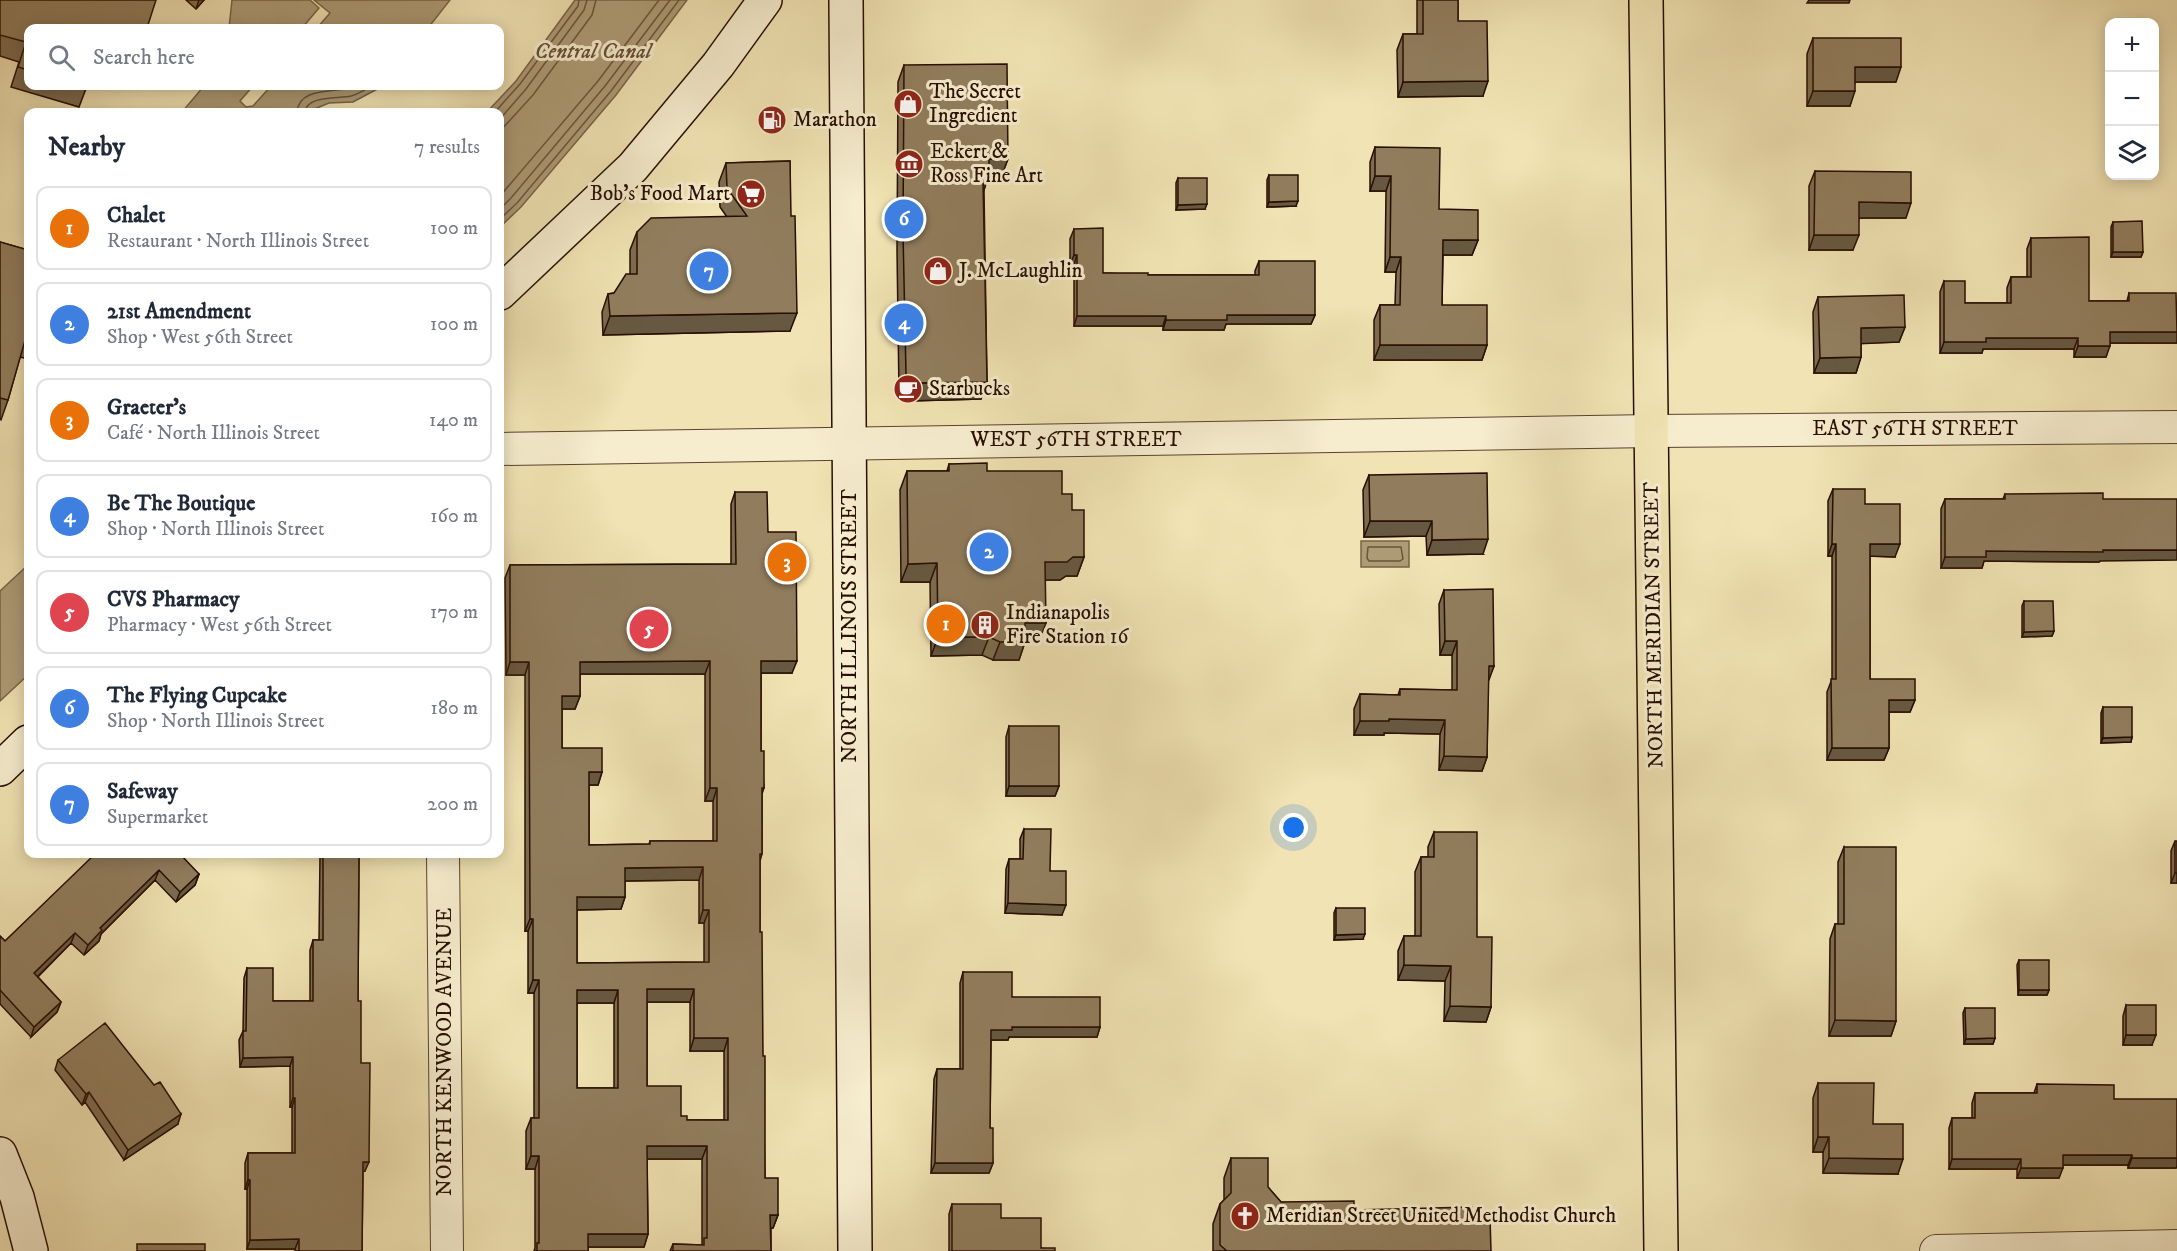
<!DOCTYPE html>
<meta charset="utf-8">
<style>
body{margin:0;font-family:"IM FELL DW Pica",serif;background:#f6f6f7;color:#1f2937}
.controls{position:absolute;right:18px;top:18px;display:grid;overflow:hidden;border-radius:12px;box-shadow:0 3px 15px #0003}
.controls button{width:54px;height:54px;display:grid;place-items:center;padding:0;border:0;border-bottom:2px solid #e0e1e3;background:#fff;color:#1f2937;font:30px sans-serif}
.you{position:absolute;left:1294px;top:828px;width:21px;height:21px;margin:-15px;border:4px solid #fff;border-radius:50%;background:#1a73e8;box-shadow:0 0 0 9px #1a73e833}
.badge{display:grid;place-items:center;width:39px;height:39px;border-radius:50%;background:#ea580c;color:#fff;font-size:20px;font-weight:700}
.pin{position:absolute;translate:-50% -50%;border:3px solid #fff;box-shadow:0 2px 6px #0006}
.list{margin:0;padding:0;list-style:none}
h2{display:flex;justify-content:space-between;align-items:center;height:78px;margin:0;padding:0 24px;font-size:26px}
h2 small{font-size:20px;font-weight:400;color:#747a83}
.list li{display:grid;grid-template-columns:39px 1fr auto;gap:18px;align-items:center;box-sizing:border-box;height:84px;margin:0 12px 12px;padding:0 12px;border:2px solid #e0e1e3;border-radius:12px}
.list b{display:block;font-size:22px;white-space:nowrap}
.list p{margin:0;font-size:20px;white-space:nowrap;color:#747a83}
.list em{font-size:20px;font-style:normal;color:#747a83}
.icon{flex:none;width:33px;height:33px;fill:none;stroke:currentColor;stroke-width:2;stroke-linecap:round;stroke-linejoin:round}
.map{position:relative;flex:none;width:2177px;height:1251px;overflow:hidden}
.search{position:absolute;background:#fff;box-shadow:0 3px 15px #0003;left:24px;top:24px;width:480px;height:66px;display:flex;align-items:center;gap:15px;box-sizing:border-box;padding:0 21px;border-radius:12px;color:#747a83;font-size:22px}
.panel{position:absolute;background:#fff;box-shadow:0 3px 15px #0003;left:24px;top:108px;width:480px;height:750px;border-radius:12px}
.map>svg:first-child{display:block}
</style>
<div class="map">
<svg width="2177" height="1251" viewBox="0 0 2177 1251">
<rect width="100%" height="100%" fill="#f1e3b3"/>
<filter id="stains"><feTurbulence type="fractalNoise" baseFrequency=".00333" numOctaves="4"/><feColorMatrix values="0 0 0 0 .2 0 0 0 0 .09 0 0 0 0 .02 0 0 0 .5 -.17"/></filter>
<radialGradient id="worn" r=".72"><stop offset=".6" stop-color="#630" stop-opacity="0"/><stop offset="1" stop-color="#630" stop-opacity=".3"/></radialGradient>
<path fill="#ad9b76" stroke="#786347" stroke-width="1.5" d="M232 0H310L319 8 302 28H229Z
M314 0H450L428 28H317L330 13Z
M575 0H687L616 95 521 207 500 227V112H487L516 81Z
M204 86H253L240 101 246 107 253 106 271 86H383L353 102 329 103 307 112H182Z
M1361 541H1409V567H1361Z
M28 565V675L0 701V591Z"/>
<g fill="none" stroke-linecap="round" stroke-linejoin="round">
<path stroke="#6a543b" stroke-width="1.5" d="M297 112C299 85 339 94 356 86
M305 112C307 95 338 99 351 96 358 94 366 89 372 86
M495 112 520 84 578 6 579 0
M500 119 526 89 584 10 587 0
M500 131 533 95 592 15 596 0
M500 196 598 81 659 0
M500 209 511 198 605 86 670 0
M500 219 517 203 611 91 679 0
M1368 547H1401L1403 559 1400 561H1369L1367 558Z"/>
<g stroke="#5a432d" stroke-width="34">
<path id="street" d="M500 449 1653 431 2177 427
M443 854 447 1251
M1936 1251 2177 1246"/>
</g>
<g stroke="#280e00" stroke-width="36">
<path id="secondary" d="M846 0 855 1251
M500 293 633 167 718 65 765 0
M0 769 28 742
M0 1154 17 1197 31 1251"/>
</g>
<g stroke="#280e00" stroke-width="36">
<path id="primary" d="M1646 0 1661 1251"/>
</g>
<use href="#street" stroke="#f6edce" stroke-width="32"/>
<use href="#secondary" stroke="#f6edce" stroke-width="33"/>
<use href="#primary" stroke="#f1e3b3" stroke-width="33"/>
</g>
<path fill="#7d6c50" stroke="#280e00" stroke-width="1.5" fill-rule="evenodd" d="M0 0 147 28H28V86H87L79 107 11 87 19 62 0 56Z
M186 0H204L196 9Z
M1417 0H1458V21L1483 96 1398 97 1397 50 1403 34H1417Z
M1813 38 1896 82H1855L1850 106H1807V54Z
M904 65 1008 159 1001 177H988L984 190 987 382 981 399 909 401 899 392 897 251 898 82Z
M1375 147 1439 209 1478 240 1472 255H1443L1442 305 1487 345 1482 360H1374V320L1380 305H1395L1396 272H1385L1386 191H1370V162Z
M790 161V331L603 335 602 312 608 294 614 293 630 274V250L637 232 727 217 720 207 719 182 726 163Z
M1815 171 1906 218H1859L1853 250H1809V186Z
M1269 175 1296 206 1267 207V180Z
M1178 178 1205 209 1176 210V183Z
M2113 222 2143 252 2141 257H2111V227Z
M1074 229 1103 273 1148 275H1255V271L1259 261 1315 315 1311 324H1226L1224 330H1163V326H1074V265H1070V239Z
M2031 238 2089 301H2127L2129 293 2177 343H2110L2106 357H2074V349H1983L1982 353H1940V292L1944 281 1965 303H2007V288L2011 277H2027V249Z
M0 242 28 250V359L20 357 8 400 1 420 0 419Z
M1818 297 1905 327 1899 342 1861 343V357L1856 373H1814L1813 312Z
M949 464 987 471 1062 494 1072 510 1084 557 1077 576H1066L1060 580H1045L1039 641 1025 642 1019 660H993L982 655 931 656 930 582H901L900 490 907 471H947Z
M1369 475 1483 554 1427 555 1426 536 1364 537 1363 490Z
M1833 489 1865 504 1895 557 1870 556V679L1915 700 1910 712H1889V748L1884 760H1827V692L1832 679V556H1828V501Z
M735 492 768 532 792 673H761V751L764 788 762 794V854L760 861V932L765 1178 778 1215 773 1228H771V1251H670L673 1244 702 1245V1159H647L648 1234 644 1247H588V1251H534L535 1248V1169H526V1131L531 1118H534V993H528V931H525V675H506L505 578 510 565 731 564V504ZM580 674H705V801H713V841H650L649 844 589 845V785H598L602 772 562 748V709H575L580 696ZM699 880V923H704V962L577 963V910L621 909 625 897V881ZM647 1002H690V1051H724V1120H687L681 1116 647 1086ZM577 1003H614V1088H577Z
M2005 494 2100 561 2099 562 1984 561 1982 568H1941V509L1945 499H2003Z
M1444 590 1494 666 1488 680 1487 757 1482 771 1439 770 1440 734 1384 733V735H1354V709L1360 694 1398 695 1400 689 1452 690V655H1440L1439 604Z
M2024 601 2054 631 2052 636 2022 637V606Z
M2103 707 2132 737 2131 742 2101 743V713Z
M1009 726 1059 786 1055 796H1006V737Z
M1024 829 1050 871 1062 915 1005 913 1006 869 1009 859H1020V839Z
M1434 832 1477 937 1491 1007 1486 1022 1444 1021 1445 981 1398 980V951L1404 936H1415V872L1421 857H1428V847Z
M2175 841 2177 883H2171V851Z
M1844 847 1896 1021 1891 1036H1829L1830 939 1835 924H1838V862Z
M97 854 199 874 195 885 176 902 155 880 101 934 99 941 84 955 71 943 38 977 61 1002 57 1012 31 1037 0 1004V936L5 941Z
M320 854H359L358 1001 365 1171H363L362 1251H295V1249H247V1189H245V1163L248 1153H292V1107H290V1066L240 1067 239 1040 243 1031 244 978 247 968 273 1001H310V950L313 940H319Z
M1336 908 1363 939 1334 940V913Z
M2019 960 2049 990 2047 995H2018L2017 965Z
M963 972 1012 997 1100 1027 1097 1037H1009L1008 1040H991L990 1128 993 1163 989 1173H931L934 1079 937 1069H960V983Z
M2126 1005 2152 1045H2123V1016Z
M1965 1008 1995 1038 1993 1044H1964L1963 1013Z
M58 1060 154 1085 178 1124 124 1160 85 1102 82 1105 55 1070Z
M1818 1083 1898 1174 1823 1173V1152H1813V1098Z
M2037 1084 2114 1099 2177 1166 2176 1168H2128V1165H2063L2059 1178H2017V1169H1949V1128L1952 1118H1972V1103L1975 1093H2034Z
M1231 1158 1268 1187 1281 1202 1354 1210 1473 1218 1491 1251H1213V1224L1220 1204 1224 1200V1178Z
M952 1204 1001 1218 1041 1248 1055 1251H949V1214Z"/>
<path fill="#665841" stroke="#280e00" stroke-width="1.5" d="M199 0H204L196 9Z
M1809 0H1850L1849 3H1807Z
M1855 67H1901L1896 82H1850Z
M1488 81 1483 96 1398 97 1403 82Z
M1813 91H1855L1850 106H1807Z
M989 159H1008L1001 177H988L983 193V181Z
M1375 176H1391L1386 191H1370Z
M1298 201 1296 206 1267 207 1269 202Z
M1859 202 1911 203 1906 218H1853Z
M1207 204 1205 209 1176 210 1178 205Z
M1814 235H1859L1853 250H1809Z
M1443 240H1478L1472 255H1437Z
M2113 252H2143L2141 257H2111Z
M1074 255H1077L1074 265H1070Z
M1390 257H1401L1396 272H1385Z
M797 313 790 331 603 335 610 316Z
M1227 315H1315L1311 324H1226L1224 330H1163L1166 320Z
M1077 316H1166L1163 326H1074Z
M1905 327 1899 342 1855 344 1861 328Z
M2110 332H2177V343H2106Z
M1986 338H2078L2074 349H1983L1982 353H1940L1944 342Z
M1380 345H1487L1482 360H1374Z
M2078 346H2110L2106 357H2074Z
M1861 357 1856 373H1814L1820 358Z
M987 382 981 399 909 401 915 383Z
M1370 521H1432L1426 536 1364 537Z
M1488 539 1483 554 1427 555 1432 540Z
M1832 544H1836L1832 556H1828Z
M1870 544H1900L1895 557 1866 556Z
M2177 550V560L2100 561 2099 562 1984 561 1982 568H1941L1945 557 1986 551Z
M1073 557H1084L1077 576H1066L1060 580H1038L1045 562Z
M937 563 930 582H901L908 564Z
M1025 623H1046L1039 641 1025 642 1019 660H993L1000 642Z
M2054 631 2052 636 2022 637 2024 632Z
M938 637H989L982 655 931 656Z
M1445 641H1457L1452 655H1440Z
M710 661 705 674H575L580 662Z
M761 661H797L792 673H756Z
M510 662H529L525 675H506Z
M1489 666H1494L1489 680H1483Z
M562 696H580L575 709H558Z
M1889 700H1915L1910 712H1884Z
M1389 719 1445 720 1440 734 1384 733V735H1354L1360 721Z
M2132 737 2131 742 2101 743 2103 738Z
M1832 748H1889L1884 760H1827Z
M1444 756 1487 757 1482 771 1439 770Z
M589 772H602L598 785H585Z
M1009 786H1059L1055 796H1006Z
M710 788H717L713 801H705Z
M703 867 699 880 621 881 625 868Z
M159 870 155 880 101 934 99 941 84 955 88 945 100 928Z
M2175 873H2177V883H2171Z
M199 874 195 885 176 902 180 892Z
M577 897H625L621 909 573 910Z
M1008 903 1066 905 1062 915 1005 913Z
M703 910H709L704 923H699Z
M530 919H533L528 931H525Z
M75 933 71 943 31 983 34 973Z
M1365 934 1363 939 1334 940 1336 935Z
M1404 965 1451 966 1445 981 1398 980Z
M533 980H539L534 993H528Z
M647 989H694L690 1002H643Z
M577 990H618L614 1003H573Z
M2019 990H2049L2047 995H2018Z
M61 1002 57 1012 31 1037 34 1027Z
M1450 1006 1491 1007 1486 1022 1444 1021Z
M1835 1020 1896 1021 1891 1036H1829Z
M1012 1027H1100L1097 1037H1009L1008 1040H987L991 1030Z
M2126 1035H2156L2152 1045H2123Z
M694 1038H728L724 1051H690Z
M1995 1038 1993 1044H1964L1966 1039Z
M293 1057 290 1066 240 1067 243 1058Z
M89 1092 85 1102 82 1105 86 1094Z
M293 1098H295L292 1107H290Z
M181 1114 178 1124 124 1160 128 1150Z
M1818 1137H1829L1823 1152H1813Z
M647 1146H707L702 1159H642Z
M2063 1155H2132L2128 1165H2059Z
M531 1156H539L535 1169H526Z
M1829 1158 1903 1159 1898 1174 1823 1173Z
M2132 1158H2177V1166L2176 1168H2128Z
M1952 1159H2021L2017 1169H1949Z
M363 1162H369L365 1171 359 1172Z
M935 1163H993L989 1173H931Z
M2021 1168H2063L2059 1178H2017Z
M248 1180H250L247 1189H245Z
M770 1215H778L773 1228H766Z
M588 1234H648L644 1247H584Z
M299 1239 295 1249H247L250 1240Z"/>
<path fill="#917d5d" stroke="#280e00" stroke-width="1.5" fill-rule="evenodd" d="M0 0H156L147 28H122L118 27 117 28H28V70L18 67 26 42 0 35Z
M1423 0H1458V21H1487L1488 81 1403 82V34H1423Z
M1813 38H1901V67H1855V91H1813Z
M1007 64 1008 159H989V176L983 181 987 382 915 383 906 374 903 233 904 65Z
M1375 147 1440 148 1439 209 1478 210V240H1443L1442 305H1487V345H1380V305H1400L1401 257H1390L1391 176H1375Z
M790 161 791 216H795L797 313 610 316 608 294 614 293 626 274H637V232L651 218 747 216 727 188 726 163Z
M1815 171 1911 172V203L1859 202V235H1814Z
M1269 175H1298V201L1269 202Z
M1178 178H1207V204L1178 205Z
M2142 221 2143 252H2113V222Z
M1103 228V273H1148V275H1259V261H1315V315H1227V320H1166V316H1077V255H1074V229Z
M2089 237V301H2129V293H2176L2177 332H2110V346H2078V338H1986V342H1944V281H1965V303H2011V277H2031V238Z
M0 242 28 250V338L26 337 8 400 0 398Z
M1904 295 1905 327 1861 328V357L1820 358 1818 297Z
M987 463V471H1062V494H1072V510H1084V557H1073L1067 562H1045L1046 623H1025V641L1000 642 989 637H938L937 563 908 564 907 471H949V464Z
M1487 473 1488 539 1432 540V521H1370L1369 475Z
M1833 489H1865V504H1900V544H1870V679H1915V700H1889V748H1832L1831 679H1836V544H1832Z
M735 492H767L768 532H796L797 661H761V751H764V788H762V854H760V932H762L763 1056H765V1178H778V1215H770L771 1251H673V1244L704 1245V1238H707V1146H647L648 1234H588V1251H537V1243H539V1156H531V1118H539V980H533V919H530L529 662H510V565L736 564ZM710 661V788H717V841H650V844L589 845V772H602V748H562V696H580V662ZM703 867V910H709V962L577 963V897H625V868ZM647 989H694V1038H728V1120H687V1116H681V1086H647ZM577 990H618V1088H577Z
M2103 493V499H2177V550H2103V552L1986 551V557H1945V499H2005V494Z
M1493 589 1494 666H1489L1487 757 1444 756 1445 720 1389 719V721H1360V694L1400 695V689L1457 690V641H1445L1444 590Z
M2024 601H2053L2054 631 2024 632Z
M2103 707H2132V737L2103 738Z
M1009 726H1059V786H1009Z
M1024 829H1051L1050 871H1066V905L1008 903 1009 859H1023Z
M1434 832H1477V937H1492L1491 1007 1450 1006 1451 966 1404 965V936H1421V857H1434Z
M2175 841H2177V873H2175Z
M1844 847H1896V1021L1835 1020V924H1844Z
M95 854H180L199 874 180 892 159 870 100 928 102 930 88 945 75 933 34 973 61 1002 34 1027 0 990V936L5 941Z
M323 854H359L358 1001H361V1063H370L369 1162H363L362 1251H299V1239L250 1240V1180H248V1153H295V1098H293V1057L243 1058V1031H246L247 968H273V1001H313V940H323Z
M1336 908H1365V934L1336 935Z
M2019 960H2049V990H2019Z
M963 972H1012V997H1100V1027H1012V1030H991L990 1128H993V1163H935L937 1069H963Z
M2126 1005H2156V1035H2126Z
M1965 1008H1995V1038L1966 1039Z
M105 1023 154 1085 160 1082 181 1114 128 1150 89 1092 86 1094 58 1060Z
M1818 1083H1874L1873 1124H1903V1159L1829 1158V1137H1818Z
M2037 1084 2114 1085V1099H2177V1158H2132V1155H2063V1168H2021V1159H1952V1118H1975V1093H2037Z
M1231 1158H1268V1187L1281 1202 1354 1201V1210L1472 1207 1473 1218H1490L1491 1251H1227L1220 1245V1204L1231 1193Z
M952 1204H1001V1218H1041V1248H1055V1251H952Z
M137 1244H205V1251H137Z"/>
<defs>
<g id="shop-disc" transform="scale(1.5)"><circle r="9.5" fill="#8f2418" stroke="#f6edce"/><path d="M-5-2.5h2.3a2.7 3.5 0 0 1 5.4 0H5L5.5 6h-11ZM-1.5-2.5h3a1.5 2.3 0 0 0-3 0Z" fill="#fff"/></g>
<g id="fuel-disc" transform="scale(1.5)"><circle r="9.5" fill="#8f2418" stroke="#f6edce"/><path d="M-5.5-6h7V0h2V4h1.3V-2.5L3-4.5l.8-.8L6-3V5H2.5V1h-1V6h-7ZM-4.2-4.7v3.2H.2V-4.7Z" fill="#fff"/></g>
<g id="museum-disc" transform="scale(1.5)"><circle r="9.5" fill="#8f2418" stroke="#f6edce"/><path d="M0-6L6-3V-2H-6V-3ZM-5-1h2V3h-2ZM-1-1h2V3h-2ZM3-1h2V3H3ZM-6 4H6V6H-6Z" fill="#fff"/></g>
<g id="supermarket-disc" transform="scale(1.5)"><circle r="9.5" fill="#8f2418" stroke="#f6edce"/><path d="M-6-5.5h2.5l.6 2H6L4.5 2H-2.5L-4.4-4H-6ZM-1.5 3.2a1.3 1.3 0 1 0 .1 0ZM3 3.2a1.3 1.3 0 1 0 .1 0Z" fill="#fff"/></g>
<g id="cafe-disc" transform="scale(1.5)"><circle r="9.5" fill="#8f2418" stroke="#f6edce"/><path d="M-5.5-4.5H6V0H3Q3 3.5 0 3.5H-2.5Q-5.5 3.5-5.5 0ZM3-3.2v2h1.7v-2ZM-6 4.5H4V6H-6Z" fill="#fff"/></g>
<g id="building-disc" transform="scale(1.5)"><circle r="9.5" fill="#8f2418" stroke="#f6edce"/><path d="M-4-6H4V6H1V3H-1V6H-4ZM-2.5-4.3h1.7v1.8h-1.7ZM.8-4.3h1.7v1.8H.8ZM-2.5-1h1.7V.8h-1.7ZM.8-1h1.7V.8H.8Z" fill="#fff"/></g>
<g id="church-disc" transform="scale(1.5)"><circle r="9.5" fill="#8f2418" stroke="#f6edce"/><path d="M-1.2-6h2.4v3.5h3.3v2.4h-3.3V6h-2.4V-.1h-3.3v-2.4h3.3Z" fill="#fff"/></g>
</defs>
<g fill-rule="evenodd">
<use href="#shop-disc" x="908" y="104"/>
<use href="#fuel-disc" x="772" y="120"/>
<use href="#museum-disc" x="909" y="164"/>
<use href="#supermarket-disc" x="751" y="194"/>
<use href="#shop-disc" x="938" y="271"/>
<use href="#cafe-disc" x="908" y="389"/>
<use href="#building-disc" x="985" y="625"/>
<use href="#church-disc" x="1245" y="1216"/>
</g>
<g text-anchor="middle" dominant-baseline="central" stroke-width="6" stroke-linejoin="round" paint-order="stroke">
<g font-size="21" fill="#280e00" stroke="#f6edce" text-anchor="start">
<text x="929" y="92">The Secret<tspan x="929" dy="24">Ingredient</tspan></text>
<text x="793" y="120">Marathon</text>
<text x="930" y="152">Eckert &amp;<tspan x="930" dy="24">Ross Fine Art</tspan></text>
<text x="730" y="194" text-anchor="end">Bob's Food Mart</text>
<text x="959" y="271">J. McLaughlin</text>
<text x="929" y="389">Starbucks</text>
<text x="1006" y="613">Indianapolis<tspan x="1006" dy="24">Fire Station 16</tspan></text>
<text x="1266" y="1216">Meridian Street United Methodist Church</text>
</g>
<g font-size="21" fill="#280e00" stroke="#f6edce">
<text x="1915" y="429">EAST 56TH STREET</text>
<text x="1076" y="440">WEST 56TH STREET</text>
<text transform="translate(1654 625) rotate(-91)">NORTH MERIDIAN STREET</text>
<text transform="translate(850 626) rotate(-90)">NORTH ILLINOIS STREET</text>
<text transform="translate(445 1052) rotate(-90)">NORTH KENWOOD AVENUE</text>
</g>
<g font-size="22" font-style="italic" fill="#644d35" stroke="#f6edce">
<text x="593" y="51">Central Canal</text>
</g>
</g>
<rect width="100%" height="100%" filter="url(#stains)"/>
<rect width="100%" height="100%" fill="url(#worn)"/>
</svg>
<div class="controls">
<button>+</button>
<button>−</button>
<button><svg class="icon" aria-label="layers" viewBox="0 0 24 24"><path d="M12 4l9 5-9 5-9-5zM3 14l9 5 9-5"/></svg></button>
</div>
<div class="you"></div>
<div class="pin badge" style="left:946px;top:624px;background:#e8710a">1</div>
<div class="pin badge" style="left:989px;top:552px;background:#3f7fe0">2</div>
<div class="pin badge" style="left:787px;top:562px;background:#e8710a">3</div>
<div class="pin badge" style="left:904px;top:323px;background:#3f7fe0">4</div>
<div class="pin badge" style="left:649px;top:629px;background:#e0444e">5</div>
<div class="pin badge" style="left:904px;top:219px;background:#3f7fe0">6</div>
<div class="pin badge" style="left:709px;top:271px;background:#3f7fe0">7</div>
<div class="search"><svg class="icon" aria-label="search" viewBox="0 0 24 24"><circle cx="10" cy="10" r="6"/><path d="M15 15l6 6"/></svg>Search here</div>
<section class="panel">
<h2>Nearby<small>7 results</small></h2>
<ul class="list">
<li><span class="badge" style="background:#e8710a">1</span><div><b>Chalet</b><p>Restaurant · North Illinois Street</p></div><em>100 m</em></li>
<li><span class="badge" style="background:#3f7fe0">2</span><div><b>21st Amendment</b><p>Shop · West 56th Street</p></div><em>100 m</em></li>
<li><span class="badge" style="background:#e8710a">3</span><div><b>Graeter's</b><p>Café · North Illinois Street</p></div><em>140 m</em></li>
<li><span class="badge" style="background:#3f7fe0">4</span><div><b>Be The Boutique</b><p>Shop · North Illinois Street</p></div><em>160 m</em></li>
<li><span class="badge" style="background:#e0444e">5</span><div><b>CVS Pharmacy</b><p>Pharmacy · West 56th Street</p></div><em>170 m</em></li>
<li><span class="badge" style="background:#3f7fe0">6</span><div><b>The Flying Cupcake</b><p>Shop · North Illinois Street</p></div><em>180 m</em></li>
<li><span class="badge" style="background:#3f7fe0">7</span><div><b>Safeway</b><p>Supermarket</p></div><em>200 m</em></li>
</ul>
</section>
</div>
